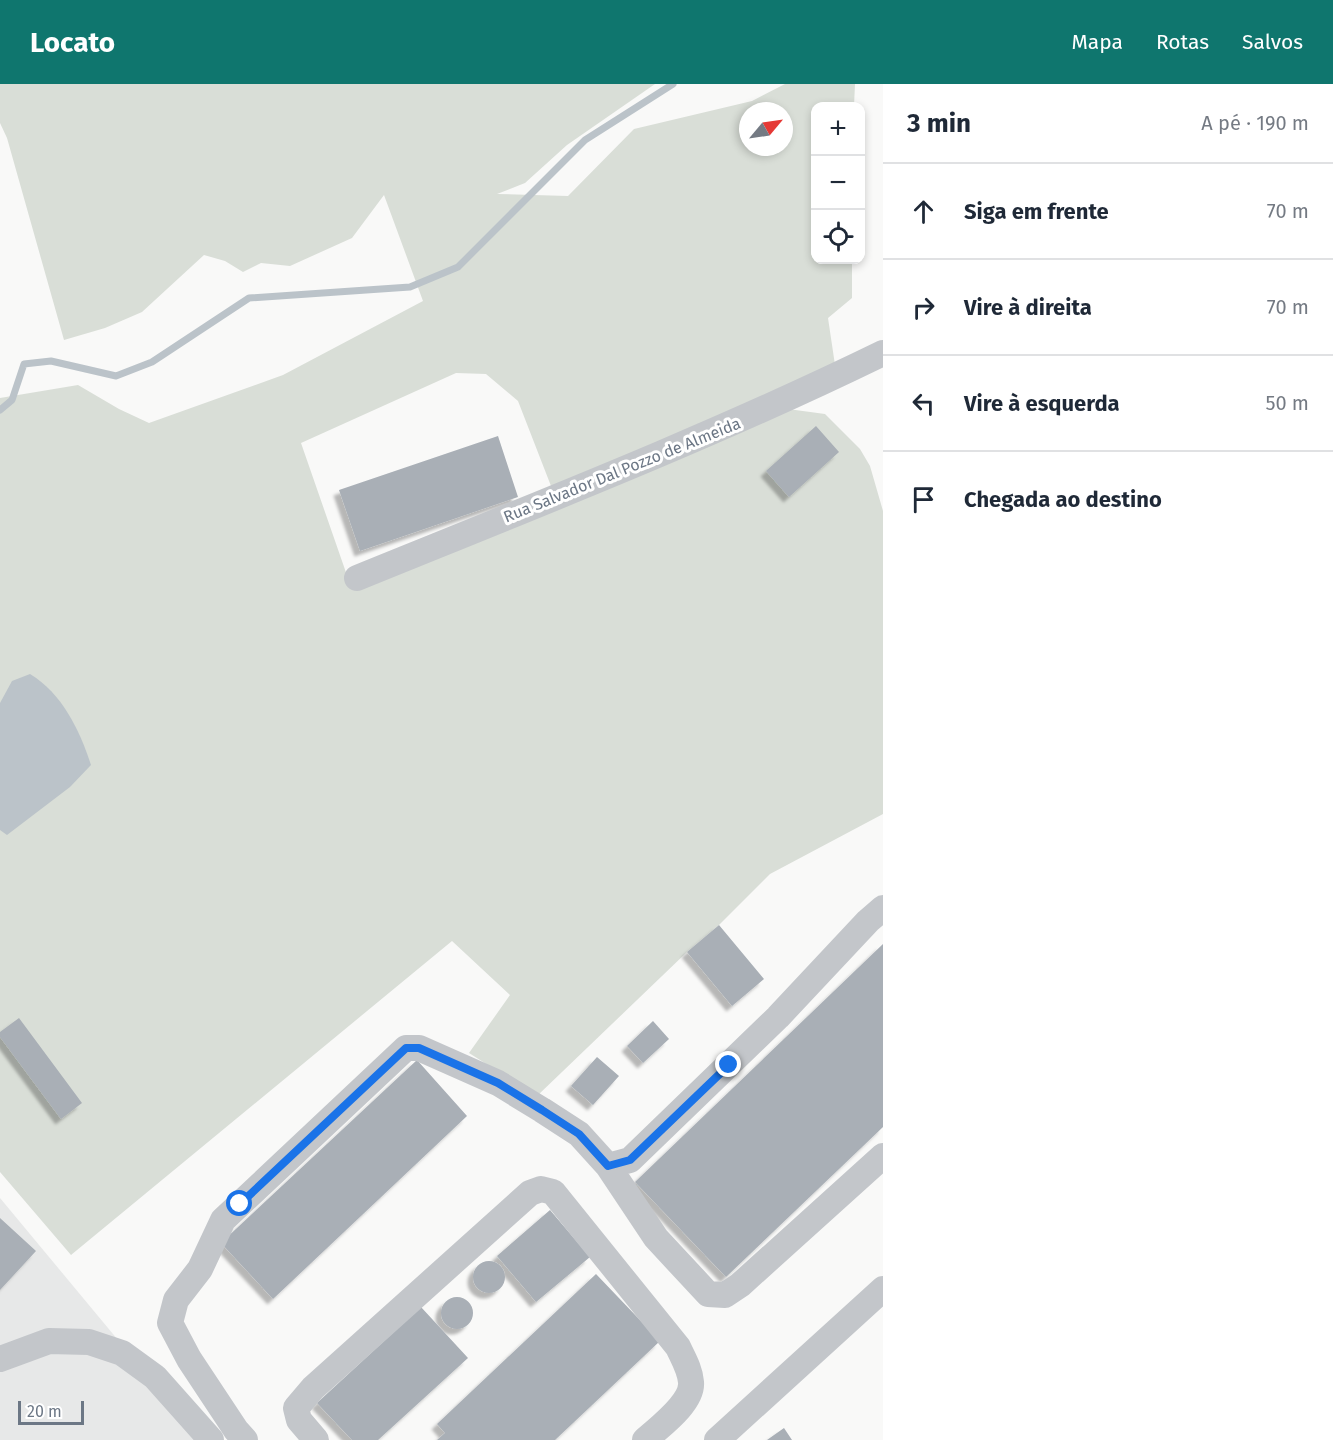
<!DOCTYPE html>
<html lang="pt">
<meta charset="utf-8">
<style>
body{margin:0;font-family:"Fira Sans",sans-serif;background:#f6f6f7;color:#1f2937}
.controls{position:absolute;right:18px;top:18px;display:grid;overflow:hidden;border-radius:12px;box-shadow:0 3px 9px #0003}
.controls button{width:54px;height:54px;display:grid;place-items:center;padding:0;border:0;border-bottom:2px solid #e0e1e3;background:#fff;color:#1f2937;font:30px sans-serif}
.compass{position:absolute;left:739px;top:18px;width:54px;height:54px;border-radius:50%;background:#fff;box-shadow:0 3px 9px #0003;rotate:61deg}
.scale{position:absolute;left:18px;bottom:15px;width:66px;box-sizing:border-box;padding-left:6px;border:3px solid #6c7785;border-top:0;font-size:16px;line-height:21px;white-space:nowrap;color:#6c7785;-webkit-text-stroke:4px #fff;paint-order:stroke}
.stop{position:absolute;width:18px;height:18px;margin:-14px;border:4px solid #1a73e8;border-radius:50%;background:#fff}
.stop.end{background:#1a73e8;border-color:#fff;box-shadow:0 2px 6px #0008}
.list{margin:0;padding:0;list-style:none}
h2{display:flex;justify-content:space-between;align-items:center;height:78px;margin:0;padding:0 24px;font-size:26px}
h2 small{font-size:20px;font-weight:400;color:#747a83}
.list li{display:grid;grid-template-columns:39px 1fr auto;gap:18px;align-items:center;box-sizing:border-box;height:96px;padding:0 24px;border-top:2px solid #e0e1e3}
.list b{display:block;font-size:22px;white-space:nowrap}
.list em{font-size:20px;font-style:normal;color:#747a83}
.icon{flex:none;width:33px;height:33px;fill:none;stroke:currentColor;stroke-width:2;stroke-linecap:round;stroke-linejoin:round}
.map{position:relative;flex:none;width:883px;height:1356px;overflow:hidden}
header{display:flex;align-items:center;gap:36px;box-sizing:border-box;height:84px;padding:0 30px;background:#0f766e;color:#fff}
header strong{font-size:28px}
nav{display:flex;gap:33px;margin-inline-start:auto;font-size:21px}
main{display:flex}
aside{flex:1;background:#fff}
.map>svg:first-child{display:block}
</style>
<header>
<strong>Locato</strong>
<nav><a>Mapa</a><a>Rotas</a><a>Salvos</a></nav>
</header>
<main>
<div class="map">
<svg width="883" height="1356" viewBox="0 0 883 1356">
<defs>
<filter id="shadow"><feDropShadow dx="-5.5" dy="5.5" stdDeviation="1.5" flood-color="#0004"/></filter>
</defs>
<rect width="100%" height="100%" fill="#f9f9f8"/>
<path fill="#e7e8e8" d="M0 1114 201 1356H0Z"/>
<path fill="#d9ded7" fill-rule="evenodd" d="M0 0H655L567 61 525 99 497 110 568 112 634 45 752 17 785 0H855L854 22H816V176H852V214L828 234 835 281 682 354 551 402 518 317 486 290 456 289 301 359 350 500 788 325 825 330 860 365 870 382 883 427V730L770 790 719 841 687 868 537 1012 469 969 510 911 452 857 71 1171 0 1088V314L78 301 119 325 149 339 283 291 423 217 384 111 352 154 290 182 261 179 243 188 225 177 204 171 142 228 105 244 64 256 7 54 0 39ZM748 27H784V63H748Z"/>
<path fill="#bbc3c9" d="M30 590C62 609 80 647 91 681L70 703 7 751 0 746V619L12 597Z"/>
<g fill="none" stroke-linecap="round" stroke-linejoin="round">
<path stroke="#bbc3c9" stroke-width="7" d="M0 326 12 316 24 280 51 277 116 292 152 278 249 214 410 203 458 183 585 56 673 0"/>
</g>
<path fill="#a9afb6" filter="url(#shadow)" d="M816 342 839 368 789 413 766 387Z
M498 352 518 413 360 467 339 406Z
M719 841 764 895 732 922 687 868Z
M883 860V1043L726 1193 635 1098Z
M19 934 82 1019 61 1035 0 953V948Z
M653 937 669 955 643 979 627 962Z
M597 973 619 992 593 1021 571 1002Z
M417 976 467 1032 273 1215 221 1159Z
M550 1126 590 1173 536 1218 497 1172Z
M0 1134 36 1167 0 1206Z
M473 1193a16 16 0 1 1 32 0a16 16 0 1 1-32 0Z
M596 1190 660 1257 555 1356H437L445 1349 437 1340Z
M441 1229a16 16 0 1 1 32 0a16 16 0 1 1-32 0Z
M421 1223 468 1274 378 1356H352L317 1319Z
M784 1344 792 1356H767Z"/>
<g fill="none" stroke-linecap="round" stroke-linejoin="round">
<path stroke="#c3c6ca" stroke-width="26" d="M357 494C534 422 711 353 883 269
M608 1082 656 1154 708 1210 725 1211 740 1201 883 1072
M0 1275 49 1257 89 1258 122 1269 155 1293 211 1356
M245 1356 236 1346 189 1275 170 1239 176 1216 200 1185 223 1136 406 964H419L498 999 542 1026 579 1050 608 1082 630 1076 778 933 868 837 883 824
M316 1356 299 1336 296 1324 313 1304 530 1109 541 1105 553 1108 678 1263C683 1274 690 1285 691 1298 693 1319 659 1343 645 1356
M717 1356 883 1205"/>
</g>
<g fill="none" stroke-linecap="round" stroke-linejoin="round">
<path stroke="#1a73e8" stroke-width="8" d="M240 1120 406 964H419L498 999 542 1026 579 1050 608 1082 630 1076 729 981"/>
</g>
<g text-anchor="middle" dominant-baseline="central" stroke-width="6" stroke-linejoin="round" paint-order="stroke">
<g font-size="16" fill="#6c7785" stroke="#fff">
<text transform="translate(622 386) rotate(-22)">Rua Salvador Dal Pozzo de Almeida</text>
</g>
</g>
</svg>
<div class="controls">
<button>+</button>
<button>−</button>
<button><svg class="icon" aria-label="locate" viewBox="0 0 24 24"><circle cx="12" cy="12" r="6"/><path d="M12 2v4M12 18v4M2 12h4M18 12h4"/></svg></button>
</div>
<svg class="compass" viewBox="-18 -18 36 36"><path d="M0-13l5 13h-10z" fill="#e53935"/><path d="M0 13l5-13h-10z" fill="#747a83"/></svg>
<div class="scale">20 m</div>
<div class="stop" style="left:240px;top:1120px"></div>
<div class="stop end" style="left:729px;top:981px"></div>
</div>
<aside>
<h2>3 min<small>A pé · 190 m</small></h2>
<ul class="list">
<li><svg class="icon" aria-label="ahead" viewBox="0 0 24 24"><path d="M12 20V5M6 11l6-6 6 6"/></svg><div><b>Siga em frente</b></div><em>70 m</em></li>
<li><svg class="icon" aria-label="right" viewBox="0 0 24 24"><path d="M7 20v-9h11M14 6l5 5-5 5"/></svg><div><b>Vire à direita</b></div><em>70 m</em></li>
<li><svg class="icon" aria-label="left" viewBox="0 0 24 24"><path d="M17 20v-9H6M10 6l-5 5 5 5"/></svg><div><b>Vire à esquerda</b></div><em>50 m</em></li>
<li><svg class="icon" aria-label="arrive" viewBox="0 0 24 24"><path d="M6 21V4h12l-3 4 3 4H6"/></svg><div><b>Chegada ao destino</b></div></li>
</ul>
</aside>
</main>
